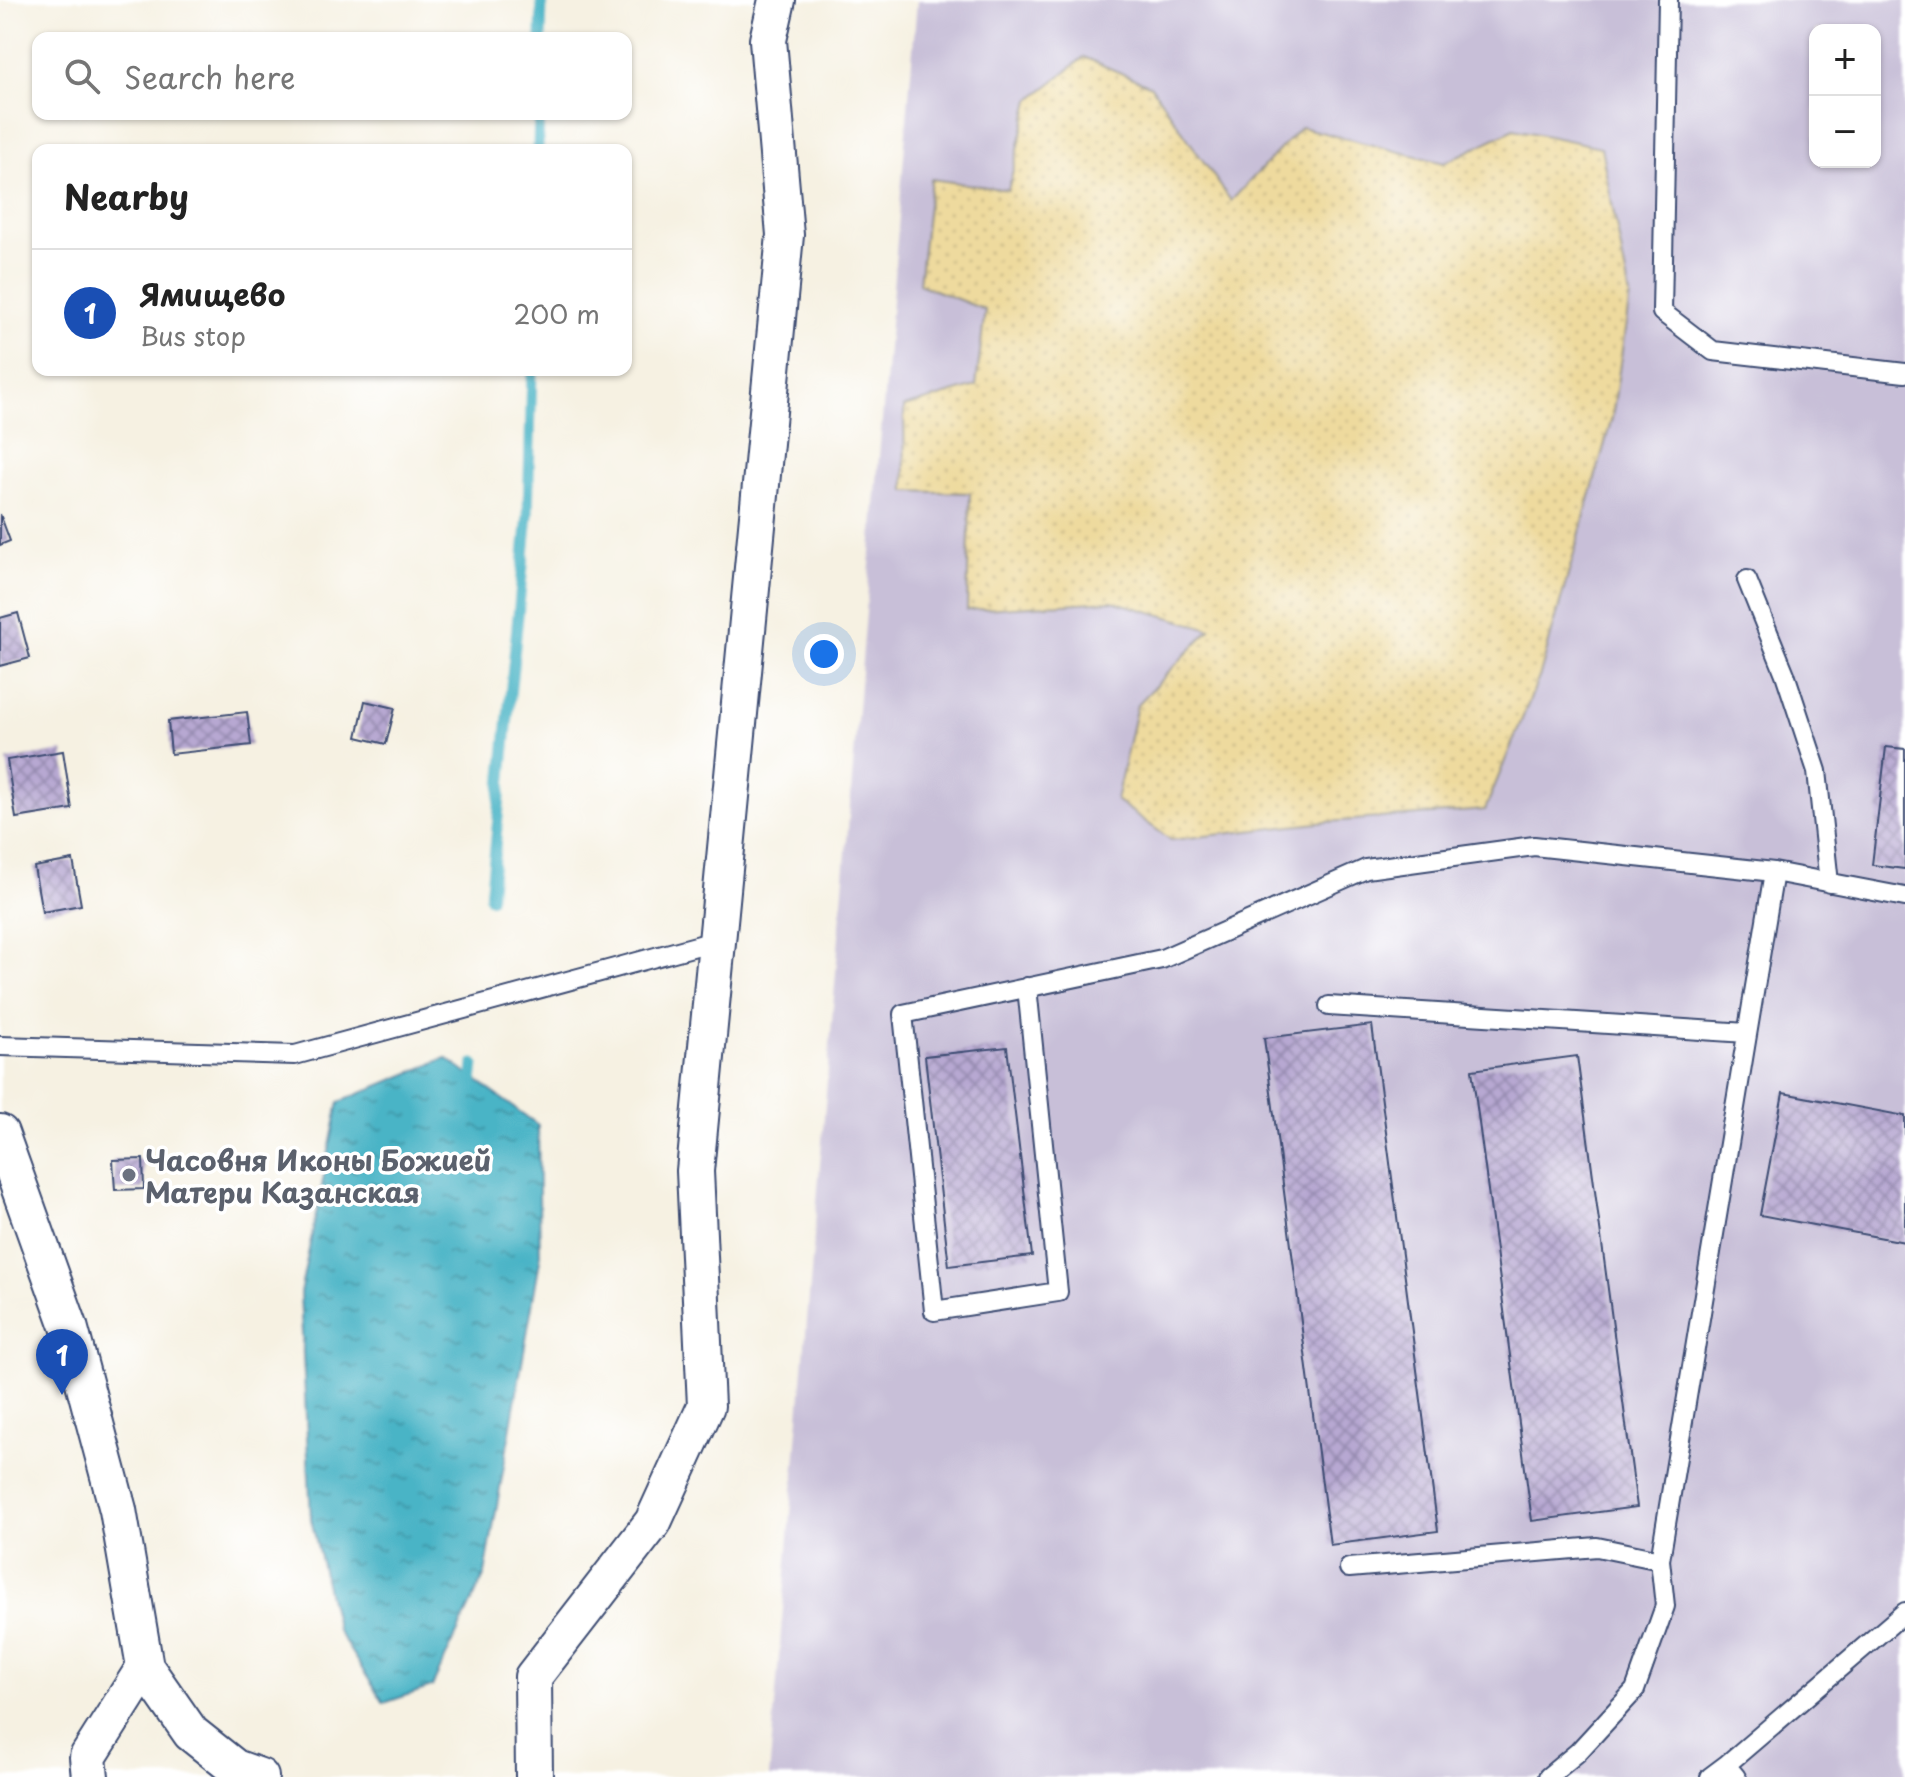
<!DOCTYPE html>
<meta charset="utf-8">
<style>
body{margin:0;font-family:"Playpen Sans",sans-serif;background:#f2f2f2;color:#222}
.controls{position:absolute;right:24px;top:24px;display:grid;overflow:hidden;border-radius:16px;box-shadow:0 2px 6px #0004}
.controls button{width:72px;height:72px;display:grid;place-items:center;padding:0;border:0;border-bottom:2px solid #e0e0e0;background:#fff;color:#222;font:40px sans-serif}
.you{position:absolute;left:824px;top:654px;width:28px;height:28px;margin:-20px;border:6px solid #fff;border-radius:50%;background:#1a73e8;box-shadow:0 0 0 12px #1a73e833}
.badge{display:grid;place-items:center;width:52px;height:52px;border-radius:50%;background:#0b8043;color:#fff;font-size:26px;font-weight:700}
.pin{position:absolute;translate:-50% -66px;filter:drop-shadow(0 2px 4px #0008)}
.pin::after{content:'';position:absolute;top:42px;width:28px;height:24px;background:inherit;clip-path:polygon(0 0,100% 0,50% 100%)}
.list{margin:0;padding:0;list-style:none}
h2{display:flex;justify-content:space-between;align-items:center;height:104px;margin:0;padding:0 32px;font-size:34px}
h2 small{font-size:26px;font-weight:400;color:#767676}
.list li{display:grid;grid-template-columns:52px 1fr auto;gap:24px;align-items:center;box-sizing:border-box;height:128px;padding:0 32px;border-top:2px solid #e0e0e0}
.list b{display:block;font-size:30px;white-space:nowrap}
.list p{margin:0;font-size:26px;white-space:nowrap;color:#767676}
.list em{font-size:26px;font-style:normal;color:#767676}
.icon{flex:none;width:44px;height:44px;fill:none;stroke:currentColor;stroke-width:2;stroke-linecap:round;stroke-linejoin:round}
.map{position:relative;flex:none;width:1905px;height:1777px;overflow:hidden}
.search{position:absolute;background:#fff;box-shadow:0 2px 6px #0004;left:32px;top:32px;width:600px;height:88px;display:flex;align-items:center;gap:20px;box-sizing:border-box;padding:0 28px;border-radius:16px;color:#767676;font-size:30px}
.panel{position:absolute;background:#fff;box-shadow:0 2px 6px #0004;left:32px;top:144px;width:600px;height:232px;border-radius:16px}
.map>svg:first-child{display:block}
</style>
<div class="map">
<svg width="1905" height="1777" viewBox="0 0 1905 1777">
<defs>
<pattern id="sand-dots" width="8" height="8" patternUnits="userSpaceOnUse" patternTransform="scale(2)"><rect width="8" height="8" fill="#eeda9e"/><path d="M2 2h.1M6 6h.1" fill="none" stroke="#ccbb8a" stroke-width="1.8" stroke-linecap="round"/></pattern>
<pattern id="water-ripples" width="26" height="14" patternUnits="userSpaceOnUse" patternTransform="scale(2)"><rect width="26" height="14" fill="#49b4c6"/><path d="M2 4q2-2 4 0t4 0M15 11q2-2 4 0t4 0" fill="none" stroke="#3c93a4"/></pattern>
<pattern id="building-cross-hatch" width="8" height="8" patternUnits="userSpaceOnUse" patternTransform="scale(2)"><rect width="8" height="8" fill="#b7a8d2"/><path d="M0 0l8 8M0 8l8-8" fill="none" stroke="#9489ae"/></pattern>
</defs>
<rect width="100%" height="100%" fill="#fff"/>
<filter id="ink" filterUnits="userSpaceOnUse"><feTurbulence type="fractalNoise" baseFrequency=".0125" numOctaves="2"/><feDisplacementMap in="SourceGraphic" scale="16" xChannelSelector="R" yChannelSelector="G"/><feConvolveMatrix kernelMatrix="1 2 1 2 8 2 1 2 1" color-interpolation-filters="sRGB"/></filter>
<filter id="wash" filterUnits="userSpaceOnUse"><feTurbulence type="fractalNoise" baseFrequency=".006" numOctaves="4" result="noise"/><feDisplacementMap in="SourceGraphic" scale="32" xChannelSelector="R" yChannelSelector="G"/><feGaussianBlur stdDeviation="1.8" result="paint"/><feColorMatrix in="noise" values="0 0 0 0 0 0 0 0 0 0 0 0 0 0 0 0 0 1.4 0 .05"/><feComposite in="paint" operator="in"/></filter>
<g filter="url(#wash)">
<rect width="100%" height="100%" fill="#f6f1e2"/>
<path fill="#c8bfd8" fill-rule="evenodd" d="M917 0H1905V1777H769ZM1815 30H1875V162H1815Z"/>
<path fill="url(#sand-dots)" stroke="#84847e" stroke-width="2" d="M1084 57 1151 86 1231 201 1301 127 1444 163 1514 129 1601 147 1630 296 1612 418 1540 675 1485 810 1327 822 1171 840 1116 800 1137 705 1210 629 1112 601 967 610 970 493 905 491 904 407 976 386 985 310 919 284 931 179 1008 190 1030 100Z"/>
<path fill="url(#water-ripples)" stroke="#327292" stroke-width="2" d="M446 1058 538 1125 540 1260 485 1574 432 1687 384 1703 337 1630 311 1519 300 1293 339 1102Z"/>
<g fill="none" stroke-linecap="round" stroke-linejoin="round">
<path stroke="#49b4c6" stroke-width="11" d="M541 38 542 0
M538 150 539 114
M490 898 528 515 532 370
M471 1092 474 1064"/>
</g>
<g id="blocks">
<path fill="url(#building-cross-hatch)" d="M0 514 10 541 0 545Z
M18 613 30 658 0 666V618Z
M365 701 395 708 386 744 357 737Z
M247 712 251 745 171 754 168 721Z
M1886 747 1905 749V869L1872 865Z
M63 751 72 809 16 818 7 760Z
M73 860 81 905 42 912 34 867Z
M1372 1025 1438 1531 1330 1545 1264 1038Z
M1007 1047 1032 1256 949 1266 925 1056Z
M1577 1056 1637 1507 1532 1521 1472 1070Z
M1783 1093 1905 1116V1242L1760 1215Z
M143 1159 144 1189 115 1190 113 1160Z"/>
</g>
</g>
<g filter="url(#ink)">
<use href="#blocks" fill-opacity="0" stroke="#3c4c72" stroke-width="2"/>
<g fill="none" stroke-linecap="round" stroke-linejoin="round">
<g stroke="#3c4c72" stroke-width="22">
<path id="service" d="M1668 0 1662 312 1713 351 1905 373
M1747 580 1785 674 1817 771 1829 883
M1774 872 1905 897
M1027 987 1058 1292 934 1311 903 1014 1162 959 1366 869 1534 846 1774 872 1660 1560
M1329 1006 1747 1033
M0 1046 295 1055 718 940
M1349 1568 1597 1547 1660 1560 1665 1606 1635 1690 1578 1752 1548 1777
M1726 1765 1905 1612
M1710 1777 1726 1765 1736 1777"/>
</g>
<g stroke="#3c4c72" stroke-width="40">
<path id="minor" d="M0 1133 69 1326 118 1510 145 1667 191 1733 235 1768 260 1777
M90 1777 88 1757 145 1667
M534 1777 533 1677 653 1522 706 1406 695 1171 785 235 768 40 777 0"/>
</g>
<use href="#service" stroke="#fff" stroke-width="18"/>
<use href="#minor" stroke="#fff" stroke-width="36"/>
</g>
</g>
<circle fill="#6b7280" stroke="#fff" stroke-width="3" cx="129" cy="1175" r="8"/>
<g text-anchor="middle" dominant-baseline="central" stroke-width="7" stroke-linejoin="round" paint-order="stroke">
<g font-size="28" font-weight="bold" fill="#5b616d" stroke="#fff" text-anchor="start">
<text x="145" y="1159">Часовня Иконы Божией<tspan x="145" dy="32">Матери Казанская</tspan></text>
</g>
</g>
</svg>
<div class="controls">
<button>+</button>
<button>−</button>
</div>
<div class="you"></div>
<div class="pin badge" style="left:62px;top:1395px;background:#1a4fb4">1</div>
<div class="search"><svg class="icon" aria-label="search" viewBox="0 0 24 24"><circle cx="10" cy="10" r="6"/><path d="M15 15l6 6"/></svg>Search here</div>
<section class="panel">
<h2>Nearby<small></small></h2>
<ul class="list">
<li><span class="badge" style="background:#1a4fb4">1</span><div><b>Ямищево</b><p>Bus stop</p></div><em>200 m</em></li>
</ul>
</section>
</div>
